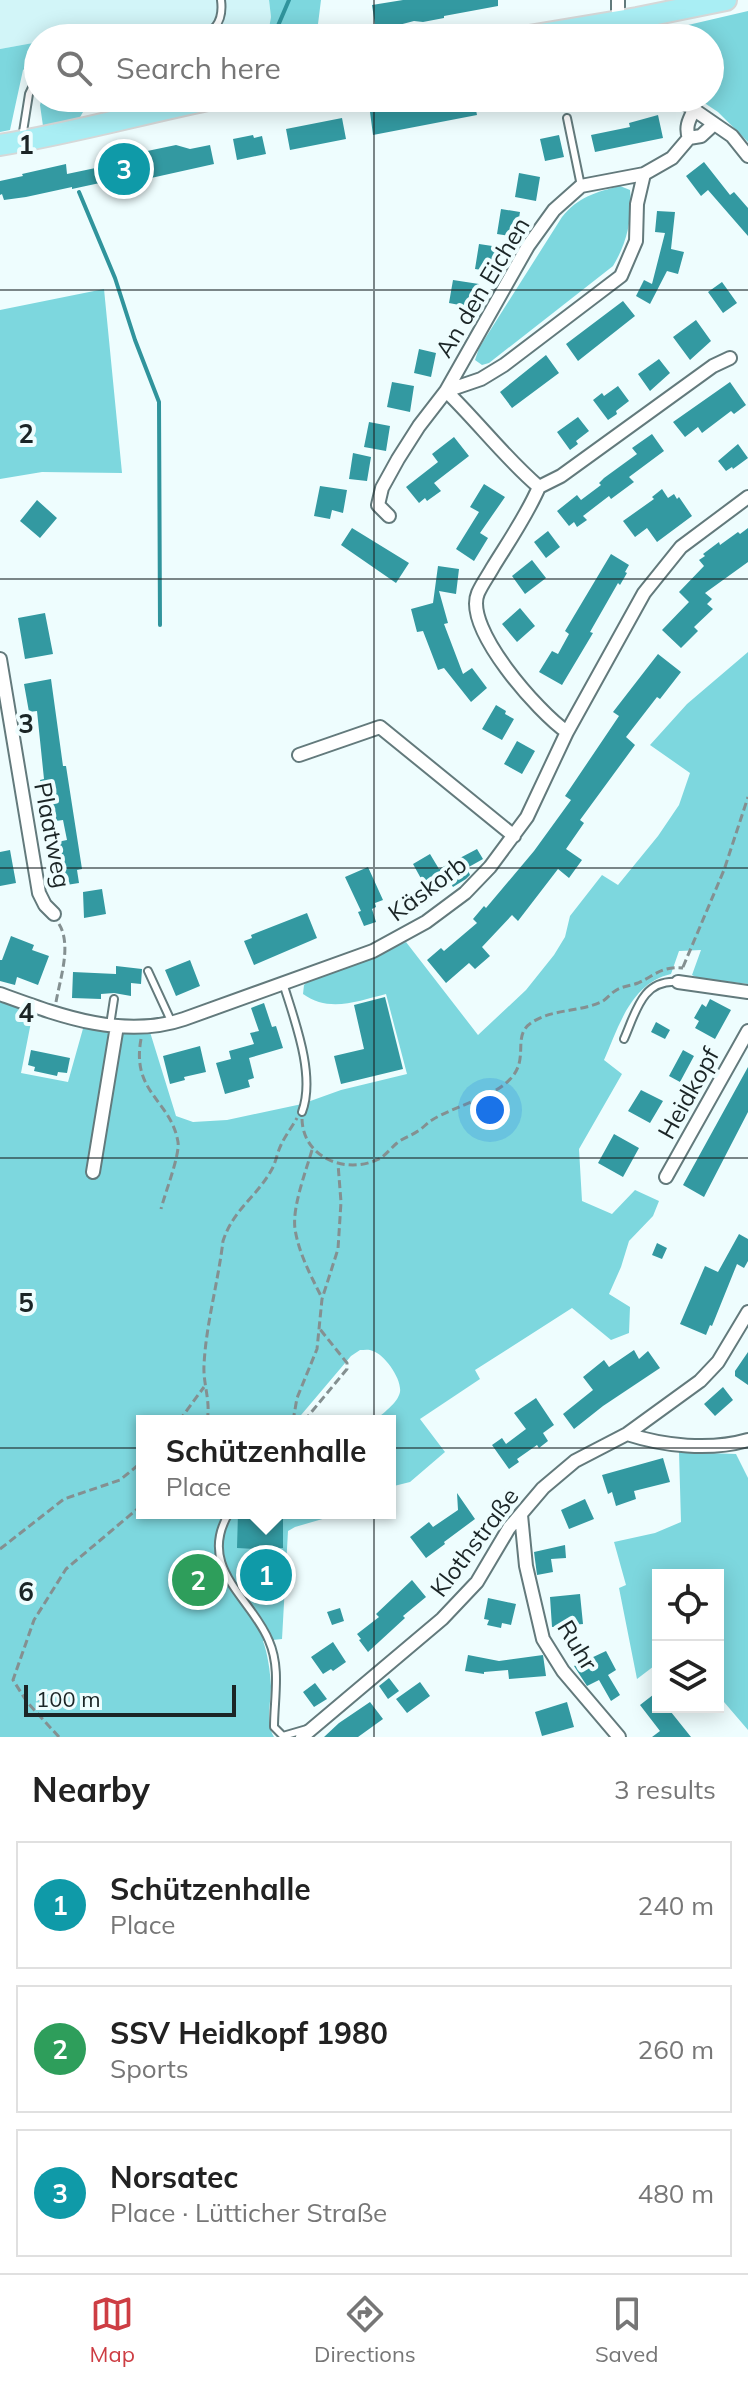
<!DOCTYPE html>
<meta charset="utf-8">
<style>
body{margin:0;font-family:Mulish,sans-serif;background:#f2f2f2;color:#222}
.controls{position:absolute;right:24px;bottom:24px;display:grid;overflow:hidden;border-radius:0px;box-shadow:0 4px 20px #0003}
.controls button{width:72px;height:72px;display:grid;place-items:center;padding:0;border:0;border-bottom:2px solid #e0e0e0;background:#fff;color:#222;font:40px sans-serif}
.scale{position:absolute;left:24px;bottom:20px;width:212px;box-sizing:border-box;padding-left:8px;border:4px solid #1b2526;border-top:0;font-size:22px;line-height:28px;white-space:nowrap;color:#1b2526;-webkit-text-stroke:6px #eefdfe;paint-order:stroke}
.you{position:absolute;left:490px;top:1110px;width:28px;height:28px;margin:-20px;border:6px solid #fff;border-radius:50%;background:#1a73e8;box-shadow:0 0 0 12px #1a73e833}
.badge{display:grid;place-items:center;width:52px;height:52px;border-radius:50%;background:#cd3d43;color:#fff;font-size:26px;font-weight:700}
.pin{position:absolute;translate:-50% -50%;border:4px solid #fff;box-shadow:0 2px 8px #0006}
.popup{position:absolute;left:136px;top:1415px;width:260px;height:104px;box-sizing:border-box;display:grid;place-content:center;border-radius:0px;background:#fff;filter:drop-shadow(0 2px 6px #0005);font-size:26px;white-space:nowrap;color:#767676}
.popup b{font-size:30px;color:#222}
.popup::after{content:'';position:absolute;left:50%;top:100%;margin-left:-16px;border:16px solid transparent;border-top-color:#fff}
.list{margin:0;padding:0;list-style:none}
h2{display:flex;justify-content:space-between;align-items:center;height:104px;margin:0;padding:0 32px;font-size:34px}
h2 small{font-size:26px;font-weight:400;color:#767676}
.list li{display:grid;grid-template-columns:52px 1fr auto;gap:24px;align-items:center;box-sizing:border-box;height:128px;margin:0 16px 16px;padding:0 16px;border:2px solid #e0e0e0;border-radius:0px}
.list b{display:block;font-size:30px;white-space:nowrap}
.list p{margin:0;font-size:26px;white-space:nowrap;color:#767676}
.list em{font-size:26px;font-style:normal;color:#767676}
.icon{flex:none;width:44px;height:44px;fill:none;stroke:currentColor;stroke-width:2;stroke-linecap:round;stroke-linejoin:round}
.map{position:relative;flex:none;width:748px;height:1737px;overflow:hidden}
.search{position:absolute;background:#fff;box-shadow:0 4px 20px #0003;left:24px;right:24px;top:24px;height:88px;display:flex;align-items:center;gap:20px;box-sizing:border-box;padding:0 28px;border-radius:44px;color:#767676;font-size:30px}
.sheet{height:536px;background:#fff}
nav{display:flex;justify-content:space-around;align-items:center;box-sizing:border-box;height:112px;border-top:2px solid #e0e0e0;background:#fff;font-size:22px;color:#767676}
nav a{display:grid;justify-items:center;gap:4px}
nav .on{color:#cd3d43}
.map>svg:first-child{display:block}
</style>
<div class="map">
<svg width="748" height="1737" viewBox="0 0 748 1737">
<rect width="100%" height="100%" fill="#eefdfe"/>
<path fill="#d2f5f8" d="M0 0H269L271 17 269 28 234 38H38V60L33 43 0 49Z"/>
<path fill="#7dd7de" d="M269 0H321L318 24 303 38H234L269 28 271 17Z
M748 11V142L718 112 697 98H710V38H659L660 34 688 25Z
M33 43 37 58 23 70 10 130 0 132V49Z
M42 98H91L79 119 43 126 40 105Z
M620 186 630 190C633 217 627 243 613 266L489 363 482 365 475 360 479 348 562 217C578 197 596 192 620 186Z
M104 289 122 473 42 472 0 479V310Z
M748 652V984L698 978 692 975 701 950 679 951 671 974C631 983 619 1026 604 1060L622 1074 579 1149 582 1201 612 1214 635 1190 659 1201 653 1216 629 1241 621 1267 609 1294 630 1307 629 1333 611 1340 572 1308 475 1370 480 1379 420 1419 445 1452 410 1482 390 1487V1421H374C382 1414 398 1403 400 1392 402 1379 385 1355 373 1351 369 1349 364 1350 360 1350L351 1356 296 1421H142V1513H343L295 1527 288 1531 282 1639 263 1641C268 1655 270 1671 271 1686 271 1703 265 1722 274 1737H0V1000L33 1012 21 1073 68 1082 84 1025 150 1032 176 1116 193 1122 227 1120 302 1104 341 1090 407 1074 386 994C358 1001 329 1013 303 994L304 985 311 978 378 955 406 942 478 1035 526 990 554 955 565 937 570 916 602 875 618 885 658 836 679 805 690 773 650 745 687 704Z
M679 1452 736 1454 748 1478V1730L718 1695V1575H658V1663L637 1679 619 1588 626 1585 614 1542 655 1533 681 1522Z"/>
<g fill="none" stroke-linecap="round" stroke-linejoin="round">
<path stroke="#30949c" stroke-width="4" d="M266 38 277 28 289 0
M79 192 115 278 135 340 159 402 160 625"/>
</g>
<path fill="#3399a1" d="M403 0H498V6L444 16V18L423 22 414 21 376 31 372 5Z
M444 98H507L508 104 476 110 477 115 373 135 370 112Z
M658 115 663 138 595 152 591 135 630 127 629 123Z
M342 118 346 139 290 150 286 129Z
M253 135 254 138 262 136 266 154 237 160 233 139Z
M559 135 564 157 545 161 540 139Z
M176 145 190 149 210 145 214 164 151 178V175L109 184V181L72 189V187L26 197 4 200 2 194 0 195V181L23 176 22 174 66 164 67 174 105 166 104 160Z
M704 162 730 195 734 192 748 208V236L708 190 701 196 686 176Z
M519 173 540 177 536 201 515 197Z
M501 209 520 212 516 237 497 234Z
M657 211 675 212 671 249 684 252 678 274 667 271 650 304 636 296 644 280 652 284 665 233 655 232Z
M479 244 499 247 495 272 475 269Z
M453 280 479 284 475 308 449 303Z
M722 282 737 303 723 313 708 292Z
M623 301 635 316 578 361 566 344Z
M696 320 711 341 690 360 673 337Z
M419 349 436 353 431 377 414 373Z
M546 355 559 373 512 408 500 392Z
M659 359 670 373 650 391 638 374Z
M392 382 414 386 410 412 387 407Z
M730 382 746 405 734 414 731 411 702 433 698 427 685 437 673 422Z
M618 386 629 401 616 411 617 414 608 420 593 400 602 393 604 396Z
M578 417 589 431 576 441 578 444 570 450 557 432Z
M369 422 390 426 386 451 364 447Z
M652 434 664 451 629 477 634 482 611 499 609 496 583 516 587 520 577 527 574 522 569 526 557 511 577 495 581 500 601 485 599 483 604 478 637 454 632 448Z
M454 437 469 456 434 483 441 491 427 501 425 498 419 503 406 487 438 462 432 454Z
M738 444 748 458 733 469 732 467 726 471 718 461Z
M353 453 371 457 367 481 349 479Z
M484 484 505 497 480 533 488 538 474 561 456 549 479 512 470 507Z
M320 486 347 490 343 513 332 510 330 519 314 516Z
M662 489 668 498 674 494 677 499 679 497 692 516 657 542 647 528 635 537 623 521 654 499 652 497Z
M37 500 57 518 40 538 20 521Z
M352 528 409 563 396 583 341 545Z
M748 528V562L705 593 712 599 707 604 713 609 694 627 698 631 681 648 662 630 689 602 679 592 704 566 699 560 705 556 703 554 719 542 720 545 738 532 740 534Z
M548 531 560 547 546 558 534 542Z
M611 554 629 565 625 572 627 573 620 585 618 583 590 632 593 633 562 685 539 672 552 651 558 654 569 634 565 631Z
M532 560 546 578 525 594 512 576Z
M438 566 459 569 456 594 439 591 448 623 444 624 463 674 472 668 487 688 471 702 444 668 438 670 423 631 417 632 411 609 433 603Z
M520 608 535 626 517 642 502 624Z
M45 613 53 654 25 659 18 618Z
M658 654 681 672 660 699 657 697 626 737 635 745 580 820 584 823 566 849 582 860 569 878 558 869 518 921 512 915 482 947 490 956 475 969 469 963 446 983 427 960 441 948 444 951 477 923 473 919 484 906 486 908 534 851 571 800 565 796 619 716 613 712Z
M51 679 63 766H66L82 869 77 870 79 883 60 886 52 843 67 840 63 820 48 822 40 780 44 779 37 711 29 712 24 684Z
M496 705 506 711 505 714 514 719 502 740 482 729Z
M517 741 535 751 522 774 504 764Z
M477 849 483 859 467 868 470 875 466 879 453 887 450 882 429 893 413 864 430 854 439 869Z
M10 850 16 883 0 886V852Z
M368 867 383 900 375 903 376 907 372 909 376 922 364 926 358 912 361 911 345 877Z
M102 889 106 914 84 918 83 892Z
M307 913 317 938 254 965 244 941 252 938 251 935Z
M11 936 34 945 32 950 49 956 38 985 17 977 15 985 0 981V960H2Z
M190 960 200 986 176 996 165 970Z
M116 966 142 969 141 984 131 983V996L114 993 101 994V999L72 998 73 972 116 974Z
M385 997 403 1069 341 1084 334 1056 364 1049 354 1005Z
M710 999 731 1010 715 1039 695 1028 699 1021 694 1018 702 1004 706 1007Z
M264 1003 272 1027 276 1026 283 1048 249 1058 254 1078 248 1080 250 1087 225 1094 216 1063 231 1059 229 1051 254 1044 250 1033 259 1031 251 1008Z
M656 1022 670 1030 665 1039 651 1032Z
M200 1046 206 1072 184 1077 185 1080 170 1084 163 1056Z
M31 1050 70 1058 67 1073 58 1072 57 1076 34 1071 35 1067 28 1065Z
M683 1050 694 1056 680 1082 669 1076Z
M748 1067V1112L704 1197 683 1185Z
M641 1090 663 1101 650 1123 628 1111Z
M614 1134 639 1148 623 1177 598 1163Z
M739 1234 748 1239V1261L744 1268 737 1264 712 1326 710 1325 706 1335 680 1324 705 1266 718 1272Z
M657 1243 667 1248 662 1259 652 1255Z
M634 1350 639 1359 648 1351 660 1368 603 1406 574 1429 563 1414 593 1390 583 1377 604 1360 609 1367Z
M748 1352V1385L735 1376V1371Z
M723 1387 733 1400 715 1416 704 1404Z
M536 1398 554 1425 543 1433 548 1441 539 1448 537 1445 517 1459 519 1462 509 1469 492 1445 502 1438 506 1444 526 1429 514 1413Z
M663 1458 670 1482 634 1491 636 1499 616 1506 612 1492 608 1494 602 1475Z
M457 1493 475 1519 444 1542 445 1544 426 1558 410 1537 429 1522 433 1527 458 1510Z
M585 1499 594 1519 569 1529 561 1510Z
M238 1513 283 1514V1548H279L277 1599H254L255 1549 237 1548Z
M565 1545 566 1558 551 1559 553 1572 537 1575 534 1552Z
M412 1580 426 1597 403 1616 405 1618 368 1652 359 1640 361 1639 357 1634 379 1617 376 1614Z
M580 1594 583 1624 552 1627 550 1597Z
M488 1598 516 1604 511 1625 502 1623 501 1628 487 1625 489 1620 484 1619Z
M340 1608 344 1621 332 1625 327 1612Z
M333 1642 346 1662 333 1671 331 1669 323 1674 311 1657Z
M606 1651 616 1670 608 1675 620 1695 611 1701 599 1680 587 1686 574 1666Z
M468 1655 499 1661 543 1655 546 1676 509 1679 508 1670 484 1672V1674L465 1671Z
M389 1678 399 1691 388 1699 379 1686Z
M420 1682 430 1696 407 1713 396 1699Z
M315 1683 327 1699 314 1707 303 1692Z
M658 1691V1707H667L691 1737H652L660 1731 640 1705Z
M370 1702 383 1719 358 1737H324L339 1723Z
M567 1702 574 1727 542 1736 535 1712Z"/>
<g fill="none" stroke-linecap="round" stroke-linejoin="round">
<g stroke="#637a7c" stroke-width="10">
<path id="service" d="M191 38C214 34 224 23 221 0
M567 118 581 186
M22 138 29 94 38 75
M148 971 172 1023
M283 983C294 1019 316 1075 302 1112
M110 1025 114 999
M624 1039C636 1012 642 979 678 982
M229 1513C196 1568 252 1598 269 1641 281 1668 274 1699 274 1727L283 1736 307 1729"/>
</g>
<g stroke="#637a7c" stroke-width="16">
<path id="minor" d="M618 0V21
M637 18 642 38
M677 98 732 136 748 156
M689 138C685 127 689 120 694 110
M539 487 561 476 713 366 730 358
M389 516 378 505 382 488 398 459 419 426 446 391 481 379 504 365 621 276 636 241 637 204 644 174
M0 659 39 893 45 905 54 914
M567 732C539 713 463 628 478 593 482 584 488 576 493 567 509 541 527 515 539 487 505 458 478 422 446 391L528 246 554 210 581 186 644 174 672 158 689 138 701 136 714 124
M299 755 380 727 514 836
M678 982 748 992
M0 994C58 1015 122 1040 184 1019L373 951 426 922 465 893 490 867 527 817 567 732 644 593 681 547 748 497
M93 1172 117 1026
M666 1177 748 1031
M627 1434C664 1446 710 1451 748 1440
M521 1515 526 1566 543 1639 563 1671 619 1737
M302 1737 442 1619 477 1582 509 1528 543 1488 575 1461 627 1434 700 1381 718 1362 748 1312"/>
</g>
<g stroke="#d6d8d8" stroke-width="24">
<path id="primary" d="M517 38 637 18 726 0
M0 145C73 133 144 113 217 98"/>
</g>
<path stroke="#849091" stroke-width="3" stroke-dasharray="8 4" stroke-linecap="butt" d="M563 98 566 110
M683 967 724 870 748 797
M56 1002C60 979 72 945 59 924
M141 1039C131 1093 171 1100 178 1142 180 1155 165 1193 161 1209
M302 1119C303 1158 346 1175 379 1159 385 1156 391 1148 397 1143 403 1138 411 1136 418 1131 423 1128 427 1123 432 1120 454 1106 496 1097 512 1077 529 1057 512 1036 531 1023 551 1009 579 1012 601 1002 606 1000 610 994 615 991 622 986 630 986 638 983 656 975 661 966 683 968
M312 1150C306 1171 292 1207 295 1229 299 1254 311 1276 322 1298
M179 1421 204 1387
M207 1421C211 1401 203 1385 204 1365 206 1324 218 1283 223 1241 234 1208 257 1197 272 1169 276 1162 277 1153 281 1145 285 1136 292 1127 297 1118
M293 1421 297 1398 317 1349 322 1299 338 1249 341 1202 338 1164
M304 1421 347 1369V1363L319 1328
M0 1549 64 1499 120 1480 142 1462
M59 1737 27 1702 13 1680 34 1620 66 1569 142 1505"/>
<use href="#service" stroke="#fff" stroke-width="6"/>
<use href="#minor" stroke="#fff" stroke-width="12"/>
<use href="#primary" stroke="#a9eef4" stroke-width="20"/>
</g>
<path fill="none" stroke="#1b2526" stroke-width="2" stroke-opacity="0.55" d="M374 0V38M374 98V1737M0 290H748M0 579H748M0 868H748M0 1158H748M0 1448H748"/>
<g text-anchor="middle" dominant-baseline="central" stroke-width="8" stroke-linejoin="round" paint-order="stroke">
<g font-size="24" fill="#1b2526" stroke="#eefdfe">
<text transform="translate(482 287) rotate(-59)">An den Eichen</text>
<text transform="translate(53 835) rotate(79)">Plaatweg</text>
<text transform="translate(427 888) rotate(-37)">Käskorb</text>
<text transform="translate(688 1093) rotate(-61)">Heidkopf</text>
<text transform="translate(474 1542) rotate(-53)">Klothstraße</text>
<text transform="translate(578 1645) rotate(59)">Ruhr</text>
</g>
</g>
<g font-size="26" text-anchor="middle" font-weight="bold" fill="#1b2526" stroke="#eefdfe" stroke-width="8" stroke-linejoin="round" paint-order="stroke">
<text x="26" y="154">1</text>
<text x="26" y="443">2</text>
<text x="26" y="733">3</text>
<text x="26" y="1022">4</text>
<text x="26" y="1312">5</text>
<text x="26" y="1601">6</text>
</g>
</svg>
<div class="controls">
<button><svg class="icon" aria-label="locate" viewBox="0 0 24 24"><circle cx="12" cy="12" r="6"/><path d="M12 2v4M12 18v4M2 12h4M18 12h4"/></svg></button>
<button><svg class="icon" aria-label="layers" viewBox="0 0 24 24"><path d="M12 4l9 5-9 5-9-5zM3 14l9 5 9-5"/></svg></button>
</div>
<div class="scale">100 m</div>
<div class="you"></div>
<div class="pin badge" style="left:266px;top:1575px;background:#0f9aa8">1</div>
<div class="popup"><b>Schützenhalle</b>Place</div>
<div class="pin badge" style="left:198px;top:1580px;background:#2e9e5b">2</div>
<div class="pin badge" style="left:124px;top:169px;background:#0f9aa8">3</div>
<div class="search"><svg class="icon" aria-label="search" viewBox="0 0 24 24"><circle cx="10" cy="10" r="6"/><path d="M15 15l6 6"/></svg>Search here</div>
</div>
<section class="sheet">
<h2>Nearby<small>3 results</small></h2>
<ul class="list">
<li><span class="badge" style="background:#0f9aa8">1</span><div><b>Schützenhalle</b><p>Place</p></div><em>240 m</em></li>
<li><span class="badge" style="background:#2e9e5b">2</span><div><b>SSV Heidkopf 1980</b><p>Sports</p></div><em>260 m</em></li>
<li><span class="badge" style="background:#0f9aa8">3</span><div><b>Norsatec</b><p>Place · Lütticher Straße</p></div><em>480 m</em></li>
</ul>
</section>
<nav>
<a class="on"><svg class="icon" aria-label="map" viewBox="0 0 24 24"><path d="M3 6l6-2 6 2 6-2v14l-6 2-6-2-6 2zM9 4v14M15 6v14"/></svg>Map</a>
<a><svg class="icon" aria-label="directions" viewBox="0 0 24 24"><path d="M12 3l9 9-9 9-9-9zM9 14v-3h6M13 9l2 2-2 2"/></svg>Directions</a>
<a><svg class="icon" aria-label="saved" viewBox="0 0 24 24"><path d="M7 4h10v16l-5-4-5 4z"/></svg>Saved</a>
</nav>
